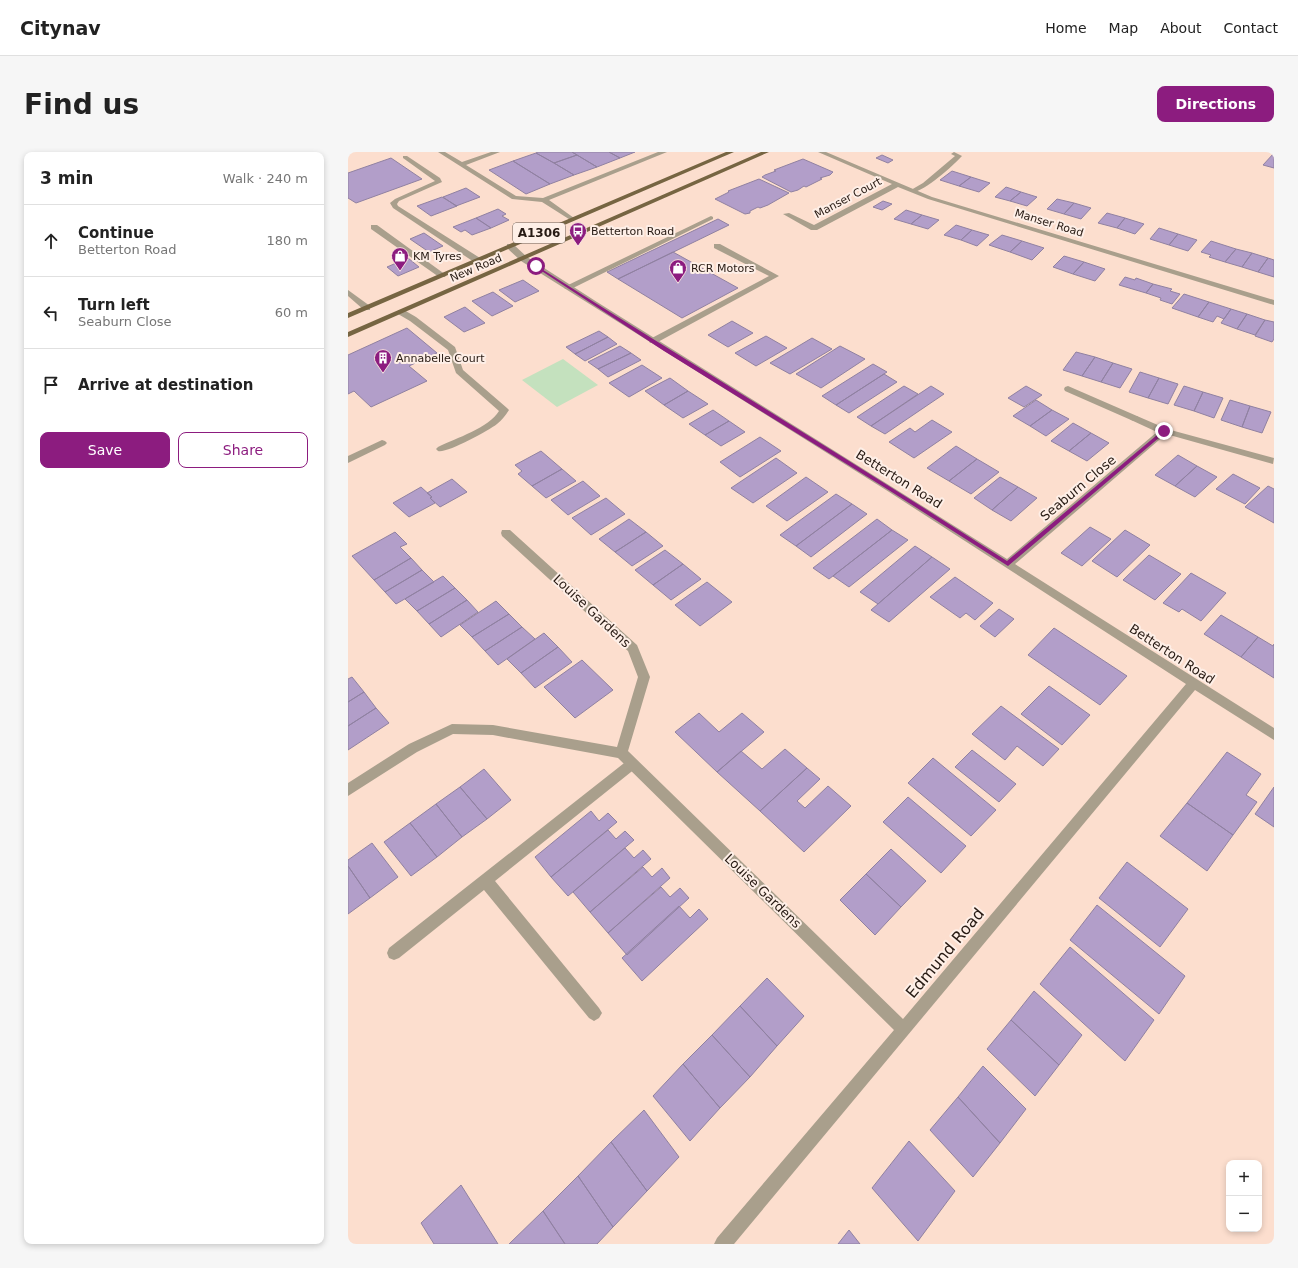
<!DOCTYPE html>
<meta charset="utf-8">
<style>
body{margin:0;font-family:"DejaVu Sans",sans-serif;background:#f6f6f6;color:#222}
.controls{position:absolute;right:12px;bottom:12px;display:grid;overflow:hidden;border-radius:8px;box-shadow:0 2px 6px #0003}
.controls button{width:36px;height:36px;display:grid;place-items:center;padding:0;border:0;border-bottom:1px solid #e0e0e0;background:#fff;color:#222;font:20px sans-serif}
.stop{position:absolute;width:12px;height:12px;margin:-9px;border:3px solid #8c1c7f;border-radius:50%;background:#fff}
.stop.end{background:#8c1c7f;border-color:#fff;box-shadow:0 1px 4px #0008}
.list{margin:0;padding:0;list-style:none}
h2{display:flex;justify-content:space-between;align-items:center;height:52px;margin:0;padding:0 16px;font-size:17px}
h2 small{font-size:13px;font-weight:400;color:#767676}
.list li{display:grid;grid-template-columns:26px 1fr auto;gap:12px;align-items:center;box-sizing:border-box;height:72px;padding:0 16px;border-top:1px solid #e0e0e0}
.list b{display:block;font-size:15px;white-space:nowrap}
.list p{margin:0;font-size:13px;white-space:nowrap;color:#767676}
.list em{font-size:13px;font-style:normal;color:#767676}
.actions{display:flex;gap:8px;padding:12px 16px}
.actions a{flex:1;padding:9px 0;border:1px solid #8c1c7f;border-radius:8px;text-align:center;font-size:14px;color:#8c1c7f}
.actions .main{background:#8c1c7f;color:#fff}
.icon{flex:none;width:22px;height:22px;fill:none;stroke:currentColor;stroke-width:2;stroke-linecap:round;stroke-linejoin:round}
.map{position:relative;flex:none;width:926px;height:1092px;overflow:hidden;border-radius:8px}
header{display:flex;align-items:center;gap:24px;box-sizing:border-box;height:56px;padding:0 20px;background:#fff;border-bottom:1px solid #e0e0e0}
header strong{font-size:19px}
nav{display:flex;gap:22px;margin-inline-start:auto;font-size:14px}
.intro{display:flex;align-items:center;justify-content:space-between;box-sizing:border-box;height:96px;padding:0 24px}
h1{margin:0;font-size:28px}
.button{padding:10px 18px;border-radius:8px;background:#8c1c7f;color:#fff;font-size:14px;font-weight:700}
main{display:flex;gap:24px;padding:0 24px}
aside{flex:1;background:#fff;border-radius:8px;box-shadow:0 2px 6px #0003}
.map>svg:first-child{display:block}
</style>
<header>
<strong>Citynav</strong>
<nav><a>Home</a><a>Map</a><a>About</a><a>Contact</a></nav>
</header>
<div class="intro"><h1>Find us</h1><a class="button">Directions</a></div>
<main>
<aside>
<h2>3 min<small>Walk · 240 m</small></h2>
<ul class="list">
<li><svg class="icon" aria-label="ahead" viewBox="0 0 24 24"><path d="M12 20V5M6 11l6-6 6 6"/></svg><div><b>Continue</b><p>Betterton Road</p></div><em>180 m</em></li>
<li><svg class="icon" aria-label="left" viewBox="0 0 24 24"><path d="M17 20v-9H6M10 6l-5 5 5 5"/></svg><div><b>Turn left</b><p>Seaburn Close</p></div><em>60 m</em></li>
<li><svg class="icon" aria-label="arrive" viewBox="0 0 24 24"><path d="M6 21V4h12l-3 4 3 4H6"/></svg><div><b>Arrive at destination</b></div></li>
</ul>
<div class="actions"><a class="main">Save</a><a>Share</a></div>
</aside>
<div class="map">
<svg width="926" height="1092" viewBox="0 0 926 1092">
<rect width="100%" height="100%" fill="#fcdece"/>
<path fill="#c4e1be" d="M215 207 250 233 209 255 174 228Z"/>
<path fill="#b29ec9" stroke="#9081a1" d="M190 0H224L229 3 206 11 188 1Z
M224 0H261L272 6 249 15Z
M261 0H287L272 6Z
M188 1 206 11 226 23 202 32 165 9Z
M926 1V16L915 13Z
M229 3 249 15 226 23 206 11Z
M534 3 545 8 540 11 528 6Z
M43 6 74 27 8 51 0 46V21Z
M455 7 485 20 482 23 472 26 474 27 458 35 456 34 450 38 443 40 414 25 417 23 428 19 426 18Z
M165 9 202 32 178 42 141 18Z
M604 19 623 25 611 34 592 28Z
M623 25 642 31 631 40 611 34Z
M411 27 441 41 420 53 412 56 410 55 402 59V61L397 62 367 47 381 40 380 39Z
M658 35 673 40 662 49 647 45Z
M118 36 132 45 108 54 95 45Z
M673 40 689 45 679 54 662 49Z
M94 45 109 54 83 64 69 54Z
M709 47 726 51 716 62 699 57Z
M535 49 544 52 534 58 525 55Z
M726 51 743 56 733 67 716 62Z
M150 57 158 62 154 64 161 68 143 76 128 66Z
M558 58 574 63 563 72 546 67Z
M759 61 777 66 769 76 750 71Z
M574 63 591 68 580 77 563 72Z
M128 66 143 76 124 83 117 78 113 80 105 75Z
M777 66 796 72 787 82 769 76Z
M370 67 381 73 270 127 259 120Z
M608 73 624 78 613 88 596 83Z
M811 76 830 82 821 93 802 87Z
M624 78 641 83 629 94 613 88Z
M76 81 95 94 81 100 62 87Z
M830 82 849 88 840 99 821 93Z
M654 83 674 89 662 100 641 93Z
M674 89 696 96 684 108 662 100Z
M863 89 888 97 877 110 861 105 863 103 853 100Z
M888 97 904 101 894 115 877 110Z
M325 100 390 136 334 166 270 127Z
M904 101 920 106 910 120 894 115Z
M716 104 736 110 725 122 705 115Z
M60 106 71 115 50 124 39 115Z
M920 106 926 108V125L910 120Z
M736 110 757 117 747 129 725 122Z
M777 125 787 128 788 126 805 132 798 141 771 133Z
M175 128 191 139 167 150 151 138Z
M805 132 824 137 822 139 832 142 824 152 812 148 813 146 798 141Z
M145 140 165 154 144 164 124 149Z
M836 142 861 150 850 165 824 156Z
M861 150 883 157 876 167 869 164 865 170 850 165Z
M117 155 137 171 116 180 96 165Z
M883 157 899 162 889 177 873 171Z
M899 162 917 168 907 183 889 177Z
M917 168 926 170V187L924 190 907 184Z
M384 169 405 181 380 195 360 183Z
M59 176 89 201 61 214 79 229 23 255 6 239 0 242V203Z
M251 179 260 185 227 202 218 195Z
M418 184 439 196 408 214 387 201Z
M260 185 269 192 237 209 227 202Z
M464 186 484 197 442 222 422 211Z
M272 194 283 201 250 217 240 210Z
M492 194 517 207 473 236 448 222Z
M728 200 747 205 734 224 715 218Z
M283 201 293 208 260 225 250 217Z
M747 205 765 211 753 230 734 224Z
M765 211 784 217 772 236 753 230Z
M525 212 539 220 488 253 474 244Z
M294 213 314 226 281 245 261 231Z
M792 220 811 226 800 246 781 240Z
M536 222 549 230 501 261 488 253Z
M322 226 340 239 316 253 297 239Z
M811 226 830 232 820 252 800 246Z
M556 234 570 242 523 274 509 265Z
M583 234 596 242 537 282 523 274Z
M678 234 694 243 676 255 660 246Z
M836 234 855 240 846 259 826 253Z
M340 239 360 252 335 266 316 253Z
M855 240 875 246 866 266 846 259Z
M688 248 704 258 682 274 665 264Z
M882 248 902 254 894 275 873 268Z
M902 254 923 260 914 281 894 275Z
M365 258 381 269 357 283 341 272Z
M704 258 721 267 698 284 682 274Z
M584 268 604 280 566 306 541 290 562 276 567 280Z
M381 269 397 280 373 294 357 283Z
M725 271 743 281 721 299 703 289Z
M743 281 761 291 739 309 721 299Z
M412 285 433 299 392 325 372 310Z
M608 294 629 307 601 329 579 316Z
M193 299 214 317 184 334 170 322 174 319 167 313Z
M830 303 849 314 827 334 807 323Z
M428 306 449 321 405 351 383 336Z
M629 307 651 320 623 342 601 329Z
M849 314 869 325 847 345 827 334Z
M214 317 228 329 198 346 184 334Z
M885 322 912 336 897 352 868 337Z
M458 325 480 340 439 369 418 354Z
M652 325 670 335 644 358 626 346Z
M104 327 119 340 92 355 82 346 84 345 79 341Z
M235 329 252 344 220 363 203 348Z
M920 334 926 337V371L897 355Z
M73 335 84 345 82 346 87 351 61 365 45 351Z
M670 335 689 346 663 369 644 358Z
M488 342 504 352 448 394 432 383Z
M258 346 277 362 243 383 224 366Z
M504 352 519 362 463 405 448 394Z
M281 367 298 380 267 400 251 387Z
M529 367 544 378 481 427 465 416Z
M742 375 763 387 734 414 713 401Z
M544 378 560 388 501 435 485 424Z
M777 378 802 393 769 425 744 409Z
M47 380 59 392 52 395 63 406 26 428 4 404Z
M298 380 315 394 284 414 267 400Z
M567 394 584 405 530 452 512 440Z
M317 398 335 412 305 433 287 418Z
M801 403 833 422 807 448 775 428Z
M584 405 602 417 541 470 523 458Z
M63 406 74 418 37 440 26 428Z
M335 412 353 427 323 448 305 433Z
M74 418 86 430 48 452 37 440Z
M843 421 878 441 853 469 834 457 831 460 815 451Z
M95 424 107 436 69 459 57 447Z
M607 425 645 451 627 468 618 461 612 466 582 445Z
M359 430 384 450 352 474 327 453Z
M107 436 119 448 81 472 69 459Z
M119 448 130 460 93 485 81 472Z
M148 449 161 462 124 485 112 473Z
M651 457 666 467 647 485 632 474Z
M161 462 174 475 137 499 124 485Z
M873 463 910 485 893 505 856 482Z
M174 475 187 487 150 513 137 499Z
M706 476 779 524 752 553 680 503Z
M196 481 210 495 173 521 159 507Z
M910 485 925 494 926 492V526L893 505Z
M210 495 224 510 187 536 173 521Z
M234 508 265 538 227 566 196 535Z
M4 525 16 540 0 550V527Z
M701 534 742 563 714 593 673 562Z
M16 540 28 556 0 574V550Z
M653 554 711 597 695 614 669 594 657 608 624 582Z
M28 556 41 571 0 598V574Z
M351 561 371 580 394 561 416 580 369 620 327 580Z
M437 597 459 616 412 659 369 620 393 599 414 617Z
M624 598 668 632 651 650 607 615Z
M879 600 913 622 898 643 909 650 885 683 839 651Z
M585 606 648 658 623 684 560 631Z
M459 616 472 627 449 649 457 656 480 634 503 654 456 700 412 659Z
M136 617 163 648 139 667 112 635Z
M112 635 139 667 114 685 88 652Z
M926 635V675L907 662Z
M560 645 618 694 593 721 535 670Z
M839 651 885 683 859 719 812 684Z
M88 652 114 685 89 705 62 671Z
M243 659 251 669 260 661 269 670 203 725 187 705Z
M62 671 89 705 63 724 36 690Z
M260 678 268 687 277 679 286 688 220 744 203 725Z
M24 691 50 725 22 746 0 714V708Z
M277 696 286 706 295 698 303 707 242 760 225 740Z
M543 697 578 729 553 755 518 722Z
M779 710 840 757 812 795 751 746Z
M0 714 22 746 0 762Z
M295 715 304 725 314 716 322 726 260 781 242 760Z
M518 722 553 755 527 783 492 748Z
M313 735 322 745 332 736 341 746 279 803 260 781Z
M749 753 837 824 811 862 722 788Z
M331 754 342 766 351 757 360 767 294 829 274 806Z
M722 795 806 868 777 909 692 832Z
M419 826 456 864 429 894 392 854Z
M686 839 734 883 711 913 663 868Z
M392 854 429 894 402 925 364 883Z
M663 868 711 913 687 944 639 897Z
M364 883 402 925 372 956 335 912Z
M335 912 372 956 342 989 305 944Z
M635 914 678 957 652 991 610 945Z
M610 945 652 991 625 1025 582 978Z
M296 958 331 1005 299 1039 263 990Z
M561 989 607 1039 570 1089 524 1036Z
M263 990 299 1039 265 1075 230 1024Z
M230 1024 265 1075 249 1092H217L195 1059Z
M113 1033 150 1092H86L73 1071Z
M195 1059 217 1092H161Z
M501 1078 512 1092H490Z"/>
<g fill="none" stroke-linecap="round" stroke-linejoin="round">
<path fill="#a99f8c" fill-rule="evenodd" d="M90 0H97L114 10 143 0H152L118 13 168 44 195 46 310 0H319L201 48 226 66 228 67 224 69 194 50 164 47Z
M606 0 614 4C606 13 574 42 563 40V38L575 31 607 4 603 2Z
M55 4H59L92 26 94 30 51 49 49 52 50 54 132 106V110H126L45 56 42 51 47 47 87 29 55 6Z
M363 64 365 65V67L223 137H217L216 135Z
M23 73H29L98 123 97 125H91L23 77Z
M366 92H372L431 124 308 191H302L301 189 302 187 421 124 366 96Z
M0 138 22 154V158H16L0 144Z
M50 158H56L68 165 107 195 115 218 159 256 161 258C157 264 154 268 149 272 140 279 98 302 90 299L88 297 90 295C108 286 141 276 151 259L108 221 100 198 62 169 50 162Z
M720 234 789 264 791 266 786 269 783 268 717 239 716 237 717 235Z
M34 288 37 289 39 291 37 293 0 311V304Z
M284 606 288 608 290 612 288 616 147 729 251 856 254 861 251 866 246 869 241 866 136 738 51 806 46 808 41 806 39 801 41 796 280 608Z"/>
<path fill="#a99f8c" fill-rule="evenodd" d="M470 0H478L584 45 926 148V153L580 47 550 35 469 78H463L435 62 441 61 466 73 544 32Z
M159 92H165L179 105 249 150 659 407 809 280 783 268 781 266 783 264H789L819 277 926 306 925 312 818 282 667 412 926 576V588L847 538 386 1092H366L369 1086 546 878 270 606 145 583 105 582 69 600 0 644V631L61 592 104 572 145 573 269 595 290 525 280 499 154 384 153 381 154 378H162L289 493 302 525 280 599 555 867 838 532 538 338 173 109 159 96Z"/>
<path fill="#766542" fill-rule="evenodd" d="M378 0H386L0 166V161Z
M413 0H421L0 185V180Z"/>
</g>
<path fill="#8c1c7f" d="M186 114H189C345 213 504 309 659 409L815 278 819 279 660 414 539 337 316 199Z"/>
<defs>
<g id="bus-pin" transform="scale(0.9)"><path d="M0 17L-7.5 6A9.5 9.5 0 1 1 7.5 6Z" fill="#8c1c7f" stroke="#feefe7"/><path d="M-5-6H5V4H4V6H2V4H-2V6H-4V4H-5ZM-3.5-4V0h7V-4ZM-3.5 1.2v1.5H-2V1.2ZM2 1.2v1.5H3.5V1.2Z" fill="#fff"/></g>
<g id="shop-pin" transform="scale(0.9)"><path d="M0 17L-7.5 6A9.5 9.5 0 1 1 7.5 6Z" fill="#8c1c7f" stroke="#feefe7"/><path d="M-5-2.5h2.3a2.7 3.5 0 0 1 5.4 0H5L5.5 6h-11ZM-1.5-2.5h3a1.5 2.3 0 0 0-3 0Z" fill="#fff"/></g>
<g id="building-pin" transform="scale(0.9)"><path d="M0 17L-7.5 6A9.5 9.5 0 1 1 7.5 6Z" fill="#8c1c7f" stroke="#feefe7"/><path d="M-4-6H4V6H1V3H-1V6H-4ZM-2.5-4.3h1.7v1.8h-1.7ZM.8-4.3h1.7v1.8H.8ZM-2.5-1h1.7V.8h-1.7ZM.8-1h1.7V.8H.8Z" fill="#fff"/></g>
</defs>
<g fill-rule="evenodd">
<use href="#bus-pin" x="230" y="79"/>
<use href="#shop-pin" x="52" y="104"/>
<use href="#shop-pin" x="330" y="116"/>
<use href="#building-pin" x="35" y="206"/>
</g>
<g text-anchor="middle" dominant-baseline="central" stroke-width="4" stroke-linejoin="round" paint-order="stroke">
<g font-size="11" fill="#271a13" stroke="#feefe7">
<text transform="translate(500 46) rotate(-28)">Manser Court</text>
<text transform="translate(701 71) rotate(17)">Manser Road</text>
<text transform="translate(128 116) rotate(-23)">New Road</text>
</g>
<g font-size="11" fill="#271a13" stroke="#feefe7" text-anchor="start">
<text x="243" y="79">Betterton Road</text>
<text x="65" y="104">KM Tyres</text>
<text x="343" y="116">RCR Motors</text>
<text x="48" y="206">Annabelle Court</text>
</g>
<rect fill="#feefe7" stroke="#685a53" stroke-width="1" x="165" y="71" width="52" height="20" rx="3"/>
<g font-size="12" font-weight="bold" fill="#271a13">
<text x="191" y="81">A1306</text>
</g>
<g font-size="13" fill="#271a13" stroke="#feefe7">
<text transform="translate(551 327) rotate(32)">Betterton Road</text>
<text transform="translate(730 336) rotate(-40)">Seaburn Close</text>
<text transform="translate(244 459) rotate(43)">Louise Gardens</text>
<text transform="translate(824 502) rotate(33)">Betterton Road</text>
<text transform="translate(415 739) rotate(44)">Louise Gardens</text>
</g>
<g font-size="16" fill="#271a13" stroke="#feefe7">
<text transform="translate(597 801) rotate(-50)">Edmund Road</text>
</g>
</g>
</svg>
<div class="controls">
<button>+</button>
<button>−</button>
</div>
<div class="stop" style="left:188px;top:114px"></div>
<div class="stop end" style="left:816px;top:279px"></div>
</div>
</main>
